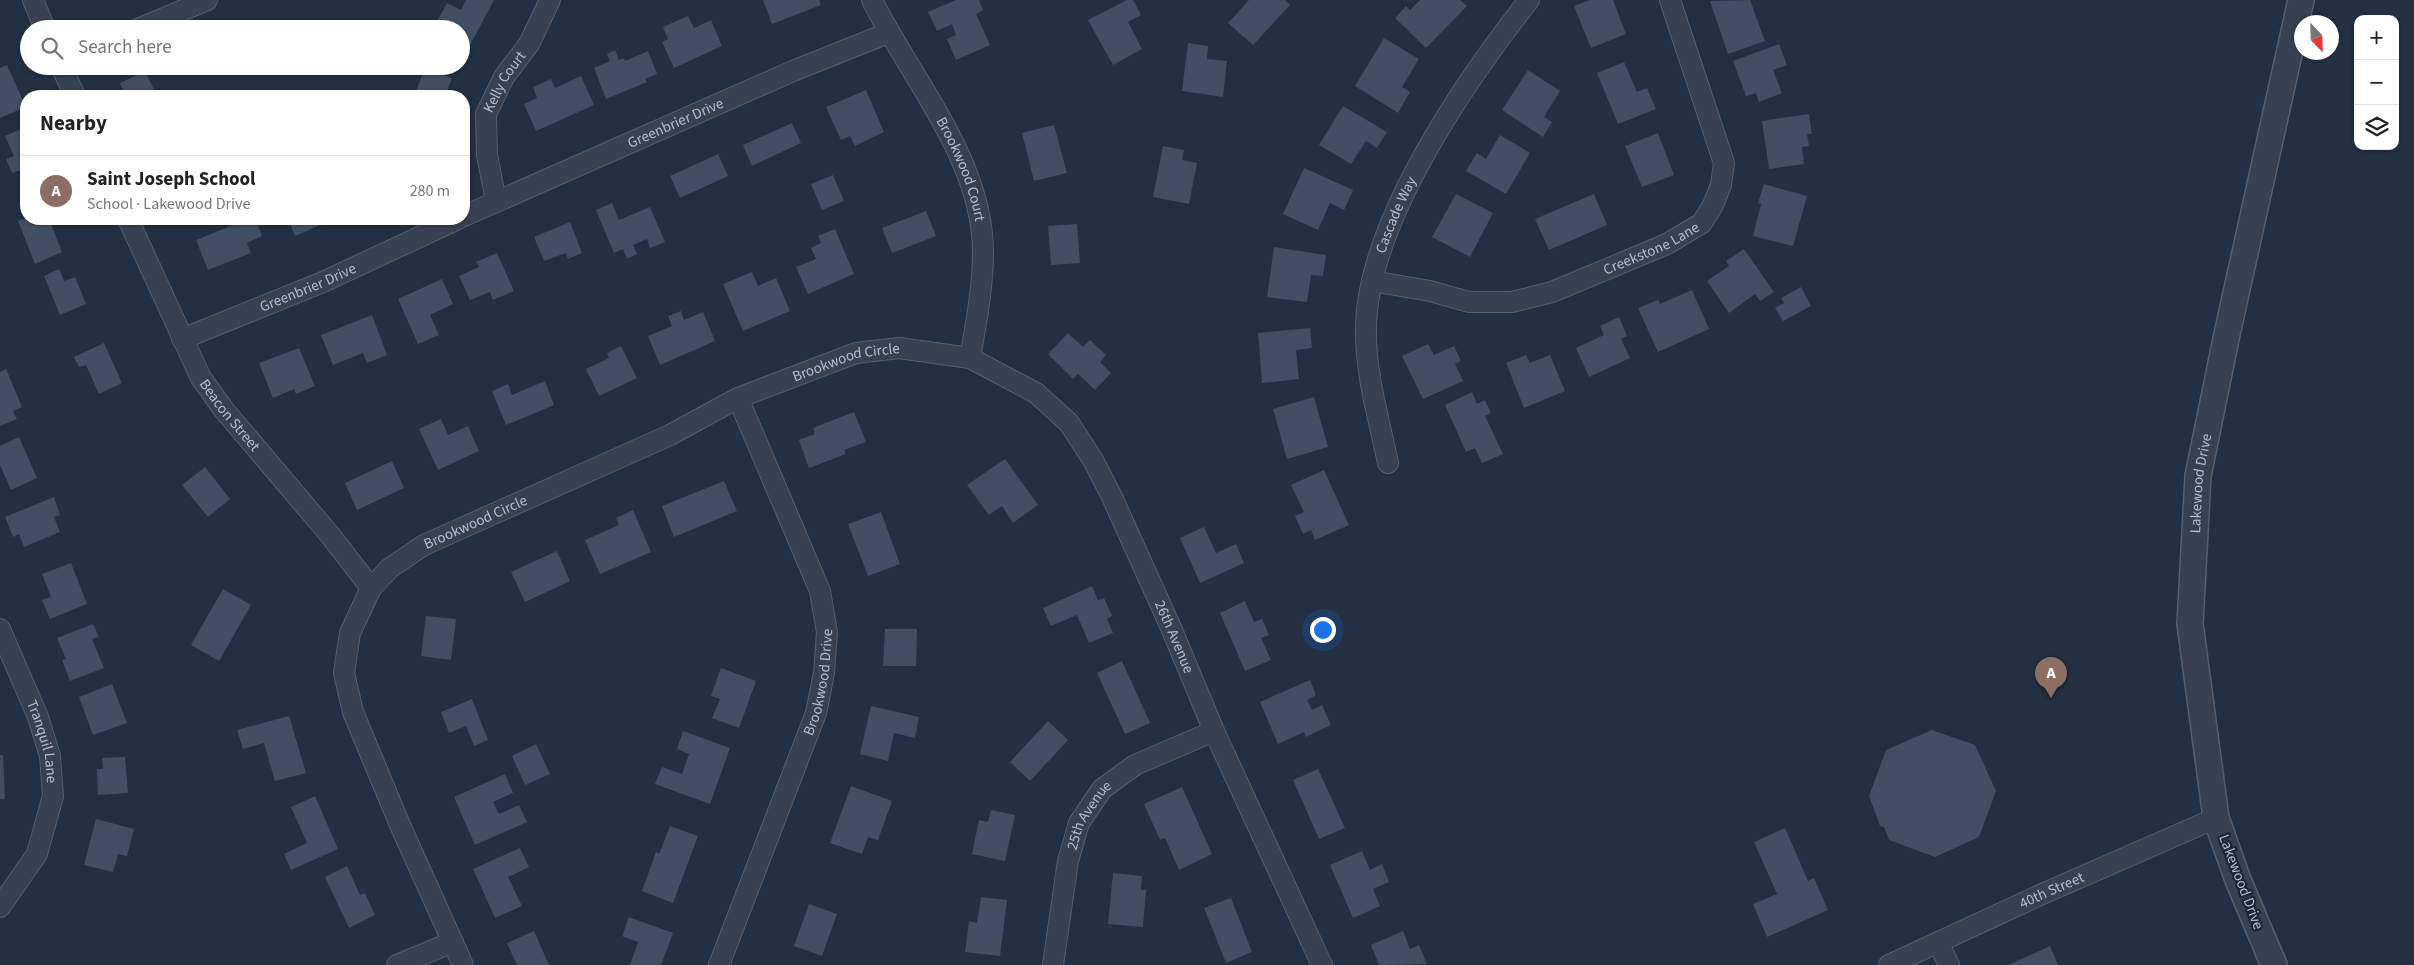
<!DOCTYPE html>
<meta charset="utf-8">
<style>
body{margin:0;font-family:"Source Sans 3",sans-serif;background:#f6f6f6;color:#222}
.controls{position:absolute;right:15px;top:15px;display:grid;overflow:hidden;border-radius:10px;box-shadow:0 1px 4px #0004}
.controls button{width:45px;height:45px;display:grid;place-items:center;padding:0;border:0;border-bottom:1px solid #e0e0e0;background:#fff;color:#222;font:25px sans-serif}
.compass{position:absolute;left:2294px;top:15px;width:45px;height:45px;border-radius:50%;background:#fff;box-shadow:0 1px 4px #0004;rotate:157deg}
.you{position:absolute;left:1322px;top:629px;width:18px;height:18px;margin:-12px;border:4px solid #fff;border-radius:50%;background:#1a73e8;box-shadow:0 0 0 8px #1a73e833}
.badge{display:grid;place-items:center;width:32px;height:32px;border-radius:50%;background:#4f6185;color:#fff;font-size:16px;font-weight:700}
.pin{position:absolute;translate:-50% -41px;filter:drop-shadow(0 1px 2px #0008)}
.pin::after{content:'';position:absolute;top:26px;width:18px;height:15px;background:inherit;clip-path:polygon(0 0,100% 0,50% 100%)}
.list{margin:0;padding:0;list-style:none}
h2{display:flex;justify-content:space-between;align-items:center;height:65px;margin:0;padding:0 20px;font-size:21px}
h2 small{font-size:16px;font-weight:400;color:#767676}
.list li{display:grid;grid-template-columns:32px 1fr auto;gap:15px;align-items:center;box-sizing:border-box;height:70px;padding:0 20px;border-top:1px solid #e0e0e0}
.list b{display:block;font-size:19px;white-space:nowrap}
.list p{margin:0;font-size:16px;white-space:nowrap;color:#767676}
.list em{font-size:16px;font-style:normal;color:#767676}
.icon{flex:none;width:28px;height:28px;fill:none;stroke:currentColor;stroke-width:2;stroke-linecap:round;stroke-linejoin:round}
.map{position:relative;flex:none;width:2414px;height:965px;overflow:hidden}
.search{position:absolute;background:#fff;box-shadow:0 1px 4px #0004;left:20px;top:20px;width:450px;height:55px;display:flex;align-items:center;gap:12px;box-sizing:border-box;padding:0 18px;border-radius:28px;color:#767676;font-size:19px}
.panel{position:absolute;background:#fff;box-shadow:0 1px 4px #0004;left:20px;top:90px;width:450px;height:135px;border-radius:20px}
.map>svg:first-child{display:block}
</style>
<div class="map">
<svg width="2414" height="965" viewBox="0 0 2414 965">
<rect width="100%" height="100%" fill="#232f42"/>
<path fill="#424e64" d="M466 0H494L469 47 461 43V29H433L447 3 461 10Z
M763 0H819L821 5 772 24Z
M956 0H979L983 10 976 14 990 45 956 60 947 39 956 35 952 24 937 31 928 12Z
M1127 0H1133L1141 15 1128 22 1142 49 1113 65 1088 20Z
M1249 0H1285L1290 5 1253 45 1228 23Z
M1420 0H1460L1467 6 1426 48 1395 18 1406 6 1410 10Z
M1590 0H1613L1626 34 1591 48 1574 6Z
M1750 0 1765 41 1728 54 1710 1Z
M688 16 694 28 711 20 722 46 674 68 662 42 668 39 663 27Z
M1384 38 1419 59 1402 87 1410 92 1398 113 1355 86Z
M1188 43 1208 46 1207 59 1227 61 1223 97 1182 91Z
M1779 44 1787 65 1773 70 1782 93 1759 102 1756 93 1746 96 1733 61Z
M615 50 619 60 624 58 625 61 648 51 657 74 645 79 647 82 606 99 594 68 610 61 607 54Z
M1624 62 1637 92 1647 88 1656 109 1618 124 1597 73Z
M7 65 26 107 0 118V68Z
M425 68 452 78 445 96H414Z
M1528 70 1560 91 1544 117 1552 122 1543 137 1502 110Z
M145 71 157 96H126L120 83Z
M581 76 594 105 536 131 524 104 537 98 533 87 551 79 555 88Z
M866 90 884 132 855 146 850 136 841 140 826 107Z
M1343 106 1387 132 1377 148 1366 141 1351 164 1319 145Z
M1809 114 1812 134H1807L1809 146 1802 147 1804 164 1769 169 1762 121Z
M792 123 801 143 752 166 743 145Z
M1054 125 1067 173 1034 181 1022 133Z
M26 127V177L24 178 21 170 12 173 6 159 14 156 5 136Z
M1658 133 1674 175 1642 187 1625 146Z
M1500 135 1530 153 1506 194 1466 171 1477 153 1486 159Z
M1163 146 1184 150 1182 160 1197 163 1189 204 1153 197Z
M718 154 728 176 680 198 670 176Z
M1304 168 1353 190 1344 210 1330 203 1318 230 1283 214Z
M833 175 844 201 822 210 811 184Z
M1764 184 1807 196 1793 246 1753 236 1761 204 1758 203Z
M1456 194 1493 213 1470 257 1432 237Z
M1594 194 1607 225 1549 250 1535 219Z
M612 203 619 220 650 207 665 242 650 248 647 239 633 245 637 254 627 259 623 249 614 253 596 210Z
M926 211 936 236 892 253 882 228Z
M26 218 49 219 62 252 35 264 18 221Z
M248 219H255L262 236 247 243 251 253 208 270 196 240Z
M288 219H335L295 236Z
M570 222 582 253 568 259 566 253 544 261 534 237Z
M1077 224 1080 263 1051 265 1048 226Z
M835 229 854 274 808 294 796 267 816 259 811 248 821 243 818 236Z
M1274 247 1326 255 1323 276 1311 275 1307 302 1267 297Z
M1744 249 1774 292 1760 301 1755 294 1729 313 1707 281 1729 266 1726 261Z
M497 253 514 291 493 300 490 292 470 300 459 276 479 267 476 262Z
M59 269 64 281 75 277 86 304 60 315 44 276Z
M752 272 758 286 776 278 790 311 743 331 723 284Z
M442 279 453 304 430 315 439 335 418 344 398 299Z
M1801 287 1811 306 1783 321 1775 308 1784 303 1781 298Z
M1692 290 1709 329 1658 352 1638 308 1658 300 1660 304Z
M681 311 684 320 703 312 715 341 660 365 648 336 672 326 668 316Z
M372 315 387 355 367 363 363 353 333 365 321 335Z
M1619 317 1627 336 1621 339 1630 358 1589 377 1576 348 1604 335 1600 326Z
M1310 328 1312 348 1296 350 1299 379 1262 383 1258 333Z
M1068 333 1083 347 1090 340 1106 355 1100 362 1111 373 1095 390 1078 374 1073 379 1048 354Z
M104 343 122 383 99 394 86 365 79 367 74 357Z
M1428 344 1434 355 1454 346 1461 361 1455 364 1463 381 1423 399 1402 356Z
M621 346 637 378 599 396 586 369 609 358 607 353Z
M299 348 315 386 296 394 294 389 273 398 259 363Z
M1526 355 1530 363 1550 355 1565 391 1524 408 1506 363Z
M6 369 22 407 13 411 17 419 0 426V372Z
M545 381 554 405 506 425 492 391 508 384 512 395Z
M1472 392 1477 404 1485 400 1491 413 1485 416 1503 454 1482 463 1475 448 1466 452 1445 405Z
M1314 397 1328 447 1287 459 1273 409Z
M854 412 866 442 844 450 846 454 809 468 799 440 815 434 813 428Z
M441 419 448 435 468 426 479 451 438 470 419 429Z
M19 437 37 478 11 490 0 465V446Z
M1005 459 1038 505 1013 523 1002 506 989 515 967 485Z
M392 461 404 488 357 510 345 483Z
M205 467 230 499 208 517 182 485Z
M1324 470 1349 525 1315 540 1311 530 1303 534 1295 516 1304 512 1291 485Z
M724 481 737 511 674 537 662 506Z
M54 497 60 515 54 517 60 532 24 547 19 534 13 537 5 517Z
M633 510 651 552 600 574 585 540 619 525 616 518Z
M881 512 900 564 868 576 848 524Z
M1204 527 1216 553 1236 544 1244 563 1200 583 1180 538Z
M557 551 570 581 525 602 511 572Z
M71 563 87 604 50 619 42 600 51 597 42 574Z
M1092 586 1098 600 1104 598 1112 616 1107 619 1113 633 1089 643 1077 615 1051 626 1043 608Z
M223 589 251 605 219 661 191 645Z
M1245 601 1254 622 1262 619 1269 635 1261 638 1271 660 1245 671 1220 613Z
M426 616 456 619 451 660 421 656Z
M93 624 99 637 92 639 104 668 70 681 62 660 66 659 57 638Z
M885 629H917L916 666H883Z
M1122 661 1150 723 1125 734 1097 673Z
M721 668 756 681 739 728 712 718 720 699 711 696Z
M1310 680 1316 695 1307 700 1312 710 1322 705 1331 725 1306 737 1304 732 1278 744 1260 702Z
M112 684 127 723 93 735 79 697Z
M472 699 488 740 474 746 466 726 449 733 441 712Z
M871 706 919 717 915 738 894 733 888 761 860 754Z
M289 716 306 773 275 781 264 743 243 749 237 730Z
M1048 721 1068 740 1030 781 1010 762Z
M1932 730 1975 745 1996 791 1979 837 1935 857 1889 840 1884 827 1880 826 1869 796 1886 750Z
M683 731 730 748 710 804 655 784 662 767 682 774 689 754 677 749Z
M536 744 550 774 525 785 512 756Z
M0 755H3L5 799H0Z
M125 757 128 793 98 795 97 769H103L102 758Z
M1318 769 1345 828 1319 839 1293 780Z
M505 774 513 793 493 802 499 814 519 805 527 822 475 845 454 797Z
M851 786 892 801 878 840 868 837 862 854 830 843Z
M1182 787 1212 854 1179 870 1165 838 1160 840 1144 804Z
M315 796 338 849 291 870 284 854 307 843 291 807Z
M991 810 1015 815 1005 861 972 854 979 820 988 822Z
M96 819 134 829 127 856 118 854 113 872 84 865Z
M670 826 698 836 673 903 642 891 656 852 659 854Z
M1785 828 1808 881 1814 878 1828 910 1767 937 1753 904 1777 894 1754 842Z
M520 848 529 867 508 877 522 906 495 918 473 869Z
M1362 851 1370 870 1382 864 1389 882 1373 889 1380 906 1353 918 1330 865Z
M347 866 360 895 365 893 375 915 349 928 325 877Z
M1113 873 1142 876 1141 890H1146L1143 927 1108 924Z
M981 897 1007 900 1000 956 965 952 969 921 977 923Z
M1231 898 1252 952 1226 963 1204 908Z
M809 904 837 914 822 956 794 946Z
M629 917 673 933 661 965H630L638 942 622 936Z
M534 931 549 965H517L507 943Z
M1403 931 1410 949 1419 945 1427 964 1379 965 1371 945Z
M2050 946 2058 965H2008Z"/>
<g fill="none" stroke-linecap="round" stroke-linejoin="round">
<g stroke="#555f6f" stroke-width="22">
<g id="minor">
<path d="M33 0 45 29"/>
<path id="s1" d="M872 0C911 79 983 160 983 252 983 288 976 323 970 358"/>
<path d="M138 29 207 0"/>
<path d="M61 66 75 96"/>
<path id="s2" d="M496 201 487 155 486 114 504 77 529 44 550 0"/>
<path id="s3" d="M464 216 793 71 888 33"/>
<path id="s4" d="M128 219 201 378 224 410 330 535 371 588"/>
<path id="s5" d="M1372 281 1430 291 1469 302H1512L1552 292 1667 244 1702 223 1713 205 1721 185 1724 163 1670 0"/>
<path id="s6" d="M182 339 323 282 458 219"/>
<path id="s7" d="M1388 463C1379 419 1365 373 1366 328 1367 223 1466 80 1529 0"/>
<path id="s8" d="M0 629 38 717 50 756 53 796 37 854 0 907"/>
<path d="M1938 942 1949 965"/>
<path d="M397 965 453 942"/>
<path id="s9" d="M463 965 400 825 353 712 344 673 350 633 371 588 390 568 424 545 670 435 738 398 856 353 899 348 970 358 1036 393 1069 423 1093 460 1112 497 1172 630 1214 731 1322 965"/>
<path id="s10" d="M719 965 816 713 824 673 827 632 820 591 738 398"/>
<path id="s11" d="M1053 965 1068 861 1079 823 1102 789 1135 765 1214 731"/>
<path id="s12" d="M1889 965 2040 895 2216 818"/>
</g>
</g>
<g stroke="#555f6f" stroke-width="28">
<g id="tertiary">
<path id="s13" d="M2274 965 2238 880 2216 818 2190 624 2198 476 2227 334 2301 0"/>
</g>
</g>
<use href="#minor" stroke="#374151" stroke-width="20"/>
<use href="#tertiary" stroke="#374151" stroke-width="25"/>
</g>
<g text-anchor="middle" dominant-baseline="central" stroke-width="4.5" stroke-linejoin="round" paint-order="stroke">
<g font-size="15" fill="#b4bccc" stroke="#1c2637">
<text stroke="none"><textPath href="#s2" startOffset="125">Kelly Court</textPath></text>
<text stroke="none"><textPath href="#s3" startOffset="231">Greenbrier Drive</textPath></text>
<text stroke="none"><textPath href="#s1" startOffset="192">Brookwood Court</textPath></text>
<text stroke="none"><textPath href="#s7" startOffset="255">Cascade Way</textPath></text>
<text stroke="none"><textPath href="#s5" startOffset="292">Creekstone Lane</textPath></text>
<text stroke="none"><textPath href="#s6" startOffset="136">Greenbrier Drive</textPath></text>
<text stroke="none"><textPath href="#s9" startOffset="936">Brookwood Circle</textPath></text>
<text stroke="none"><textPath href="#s4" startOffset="222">Beacon Street</textPath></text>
<text stroke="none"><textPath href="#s13" startOffset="495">Lakewood Drive</textPath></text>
<text stroke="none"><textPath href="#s9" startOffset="531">Brookwood Circle</textPath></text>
<text stroke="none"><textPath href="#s9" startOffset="1421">26th Avenue</textPath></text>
<text stroke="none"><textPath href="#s10" startOffset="301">Brookwood Drive</textPath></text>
<text stroke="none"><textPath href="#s8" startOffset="121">Tranquil Lane</textPath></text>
<text stroke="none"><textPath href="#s11" startOffset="156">25th Avenue</textPath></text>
<text transform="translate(2241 882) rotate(69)">Lakewood Drive</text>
<text stroke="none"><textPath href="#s12" startOffset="179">40th Street</textPath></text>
</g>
</g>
</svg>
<div class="controls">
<button>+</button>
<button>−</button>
<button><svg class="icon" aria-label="layers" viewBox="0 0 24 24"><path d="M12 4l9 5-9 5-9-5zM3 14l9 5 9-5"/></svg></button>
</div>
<svg class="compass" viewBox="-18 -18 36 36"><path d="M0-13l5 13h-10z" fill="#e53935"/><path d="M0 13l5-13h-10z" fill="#767676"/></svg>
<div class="you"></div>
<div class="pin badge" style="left:2051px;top:698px;background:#8d6e63">A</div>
<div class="search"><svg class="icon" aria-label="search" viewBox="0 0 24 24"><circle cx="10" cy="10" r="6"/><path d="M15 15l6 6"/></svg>Search here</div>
<section class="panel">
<h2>Nearby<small></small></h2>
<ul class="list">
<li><span class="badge" style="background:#8d6e63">A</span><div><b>Saint Joseph School</b><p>School · Lakewood Drive</p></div><em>280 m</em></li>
</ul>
</section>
</div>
